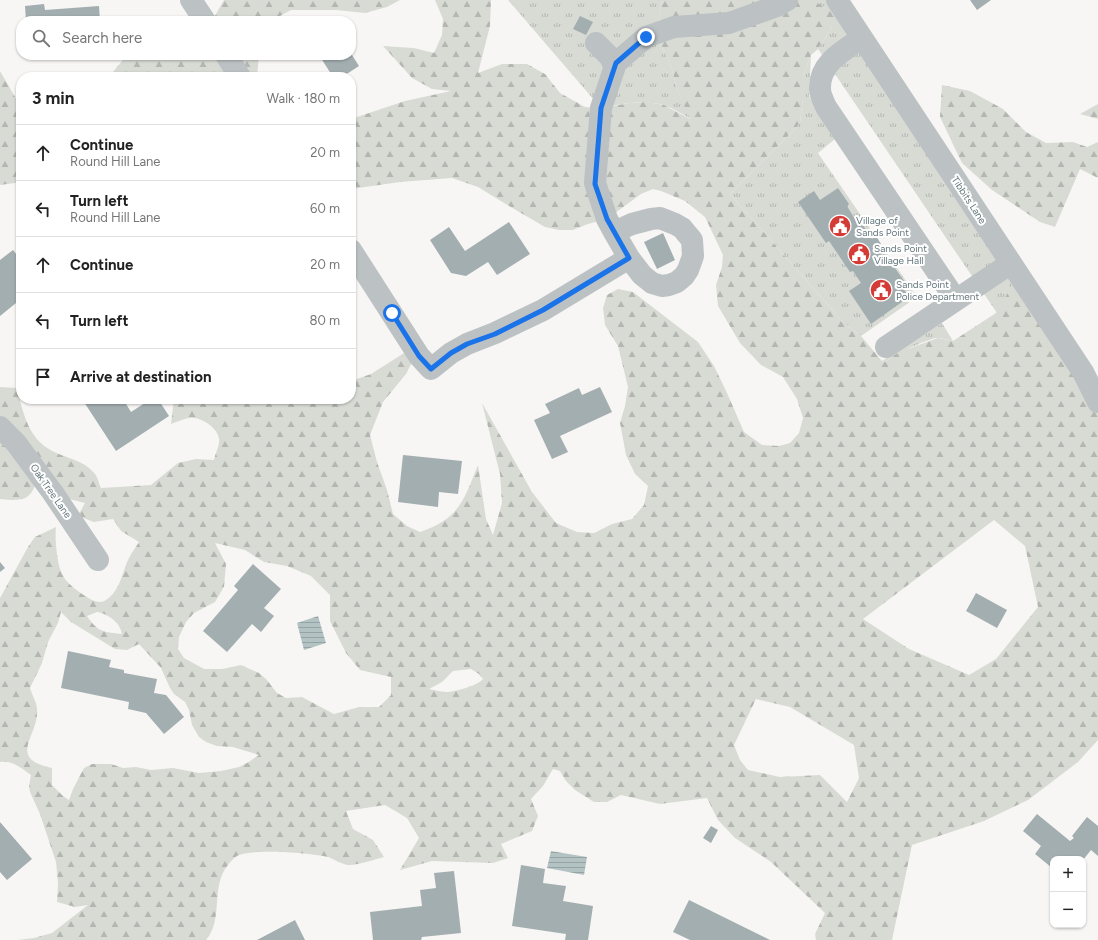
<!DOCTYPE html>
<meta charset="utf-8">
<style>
body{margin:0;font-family:Figtree,sans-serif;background:#f6f6f6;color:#222}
.controls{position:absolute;right:12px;bottom:12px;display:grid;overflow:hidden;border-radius:8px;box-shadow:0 1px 3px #0004}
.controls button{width:36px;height:36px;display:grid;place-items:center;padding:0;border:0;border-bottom:1px solid #e0e0e0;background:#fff;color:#222;font:20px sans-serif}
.stop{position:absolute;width:12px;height:12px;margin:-9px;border:3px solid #1a73e8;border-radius:50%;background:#fff}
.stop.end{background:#1a73e8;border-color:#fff;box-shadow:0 1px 4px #0008}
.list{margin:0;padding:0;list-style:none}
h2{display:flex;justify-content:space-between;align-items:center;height:52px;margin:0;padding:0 16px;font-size:17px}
h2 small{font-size:13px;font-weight:400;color:#767676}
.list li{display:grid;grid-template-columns:26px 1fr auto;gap:12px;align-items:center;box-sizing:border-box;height:56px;padding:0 16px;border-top:1px solid #e0e0e0}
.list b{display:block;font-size:15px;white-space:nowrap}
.list p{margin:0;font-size:13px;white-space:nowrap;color:#767676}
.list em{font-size:13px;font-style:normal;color:#767676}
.icon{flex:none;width:22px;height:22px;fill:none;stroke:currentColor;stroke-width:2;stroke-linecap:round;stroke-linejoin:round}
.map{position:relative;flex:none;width:1098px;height:940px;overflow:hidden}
.search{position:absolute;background:#fff;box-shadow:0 1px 3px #0004;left:16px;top:16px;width:340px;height:44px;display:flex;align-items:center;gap:10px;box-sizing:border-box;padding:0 14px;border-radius:16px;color:#767676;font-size:15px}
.panel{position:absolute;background:#fff;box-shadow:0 1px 3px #0004;left:16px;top:72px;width:340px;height:332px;border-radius:16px}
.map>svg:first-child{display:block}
</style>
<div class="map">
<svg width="1098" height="940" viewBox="0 0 1098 940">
<defs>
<pattern id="grass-tufts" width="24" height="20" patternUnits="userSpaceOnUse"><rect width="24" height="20" fill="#d8dbd4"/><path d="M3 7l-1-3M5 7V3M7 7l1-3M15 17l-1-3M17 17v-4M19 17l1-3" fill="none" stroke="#b3b6b1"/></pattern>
<pattern id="forest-firs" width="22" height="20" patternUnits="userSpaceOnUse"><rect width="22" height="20" fill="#d8dbd4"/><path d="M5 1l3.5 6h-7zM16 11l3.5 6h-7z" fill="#b3b6b1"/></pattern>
<pattern id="water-rules" width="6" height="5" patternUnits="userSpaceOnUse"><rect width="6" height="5" fill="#b3c3c3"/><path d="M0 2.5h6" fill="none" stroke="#95a3a4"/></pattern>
</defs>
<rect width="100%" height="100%" fill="#f7f6f4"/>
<path fill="url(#grass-tufts)" d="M508 0H662L659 15 658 39 670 63 678 92 691 119C682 114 673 108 663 105 643 99 621 104 601 108Z
M809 0H837L1018 275 997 313 818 49 832 27Z
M811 55 809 96 835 139 818 153 917 297 861 336 842 321 730 194 795 129 800 123 801 115 803 98V76Z
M942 323 953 341C948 340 942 338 937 338 927 339 893 355 885 362L882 361Z"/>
<path fill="url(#forest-firs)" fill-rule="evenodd" d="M224 0H400L387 7 365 13 336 10H291L280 16 278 21H212Z
M435 0H491L490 26 478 73 502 64H527L545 74 560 93 585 107 601 108 630 103 647 102 664 105 690 119 678 92 670 63 658 39 659 15 662 0H809L822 5 835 13 832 27 818 49 811 55 803 76V98L801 115 800 123 795 129 730 194 842 321 861 336 882 361 885 362 899 352 938 338 953 341 996 313 1018 275 1098 402V740L1078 762 1028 800 984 821 912 845 892 940H816L815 934 825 913 771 862 735 838 718 820 707 798 660 804 621 795 607 802H594L575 790 566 781 560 771 553 769 543 786 531 799 538 816 532 831 501 844 508 858 493 863 432 861 400 870 419 838 407 818 385 805 346 811 353 829 373 840 384 857C376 859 355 866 348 865 341 864 334 859 328 857 310 853 252 848 237 856 234 858 230 862 228 865 210 886 224 919 206 940H18L34 938 52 933 88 905 75 907 57 902 58 883 56 862 40 814 30 792 29 786 31 775C21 768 12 760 0 762V598L28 547 35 537 56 527C55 536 56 545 57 554 60 578 67 584 87 597 93 601 100 604 106 600 120 591 122 573 128 560 131 553 136 547 139 542L121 531 113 519 94 522 78 516 85 503 65 498 35 486C33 490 31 494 27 497 21 501 7 500 0 499V387L17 388C22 408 26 430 42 444 57 458 82 457 95 474 98 478 99 484 101 488L151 485 178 463 196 459 214 460C215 454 220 445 219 439 218 428 200 416 189 418 183 419 177 422 171 424L174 399H351V381L371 374 423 341 406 374 383 402 370 435 377 462 387 490 393 514 407 526 420 532C459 519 464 500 478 465L486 519 493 535 502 503 500 474 482 403 532 492 556 523 577 532 594 533 612 524 632 519 644 505 648 486 635 474 626 455 620 423 625 406 628 387 618 346 605 325 603 308 607 295 618 289 633 292 698 342 714 366 727 393 744 432 762 445 779 446 790 443 799 433 803 418 797 399 783 377 761 365 740 343 718 306 716 285 722 267 723 255 705 217 685 201 661 191 653 189 641 194 607 219 588 224 573 230H559L545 227 509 206 478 187 452 178 400 182 351 189V119L405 101 451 91 432 89 412 78 383 46 414 48 434 53 442 35 443 19ZM994 520 1025 546 1038 607 996 659 969 675 909 649 863 619ZM215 543 245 550 264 562 287 566 311 576 330 595V621L346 653 360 670 391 677V695L379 707H359L334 714 302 697 286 698 277 693 266 679 259 673 241 665 222 669H204L184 658 178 649 179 637 186 622 194 613 215 602 224 587 226 564ZM61 612 71 622 115 649 127 650 139 644 161 668 170 688 174 694 185 702 189 710 192 725 199 737 206 742 217 746 233 747 259 755 247 763 239 767 221 771 199 773 173 768 151 770 136 767 123 768 111 764H92L84 768 73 789 69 800 63 796 52 785V768C5 758 40 735 37 709 37 703 32 695 30 688L42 663 48 642 58 623ZM97 612C108 614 120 622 122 634 105 632 98 633 87 616ZM471 669 479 674 483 679C477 686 457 691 448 692 442 692 435 690 429 689L442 682 453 671ZM756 699 790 707 854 745 859 778 847 802 820 775 780 777 748 770 740 760 734 745Z
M127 55H259L257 77H104L112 73Z
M0 71 18 102 21 97V184L15 183 0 185Z
M942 85 970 91 1003 109 1026 132 1046 143 1073 142 1087 147 1098 142V178L1080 169 1055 227 1040 222 992 190 962 163 940 117Z
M1098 104V119L1080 114Z"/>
<path fill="url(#water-rules)" d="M318 616 326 643 304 650 297 623Z
M551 851 587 857 584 875 547 868Z"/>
<path fill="#a3aeb1" d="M970 0H991L977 10Z
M44 4 45 10 99 6 100 21H26L25 6Z
M580 16 593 22 586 35 573 29Z
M319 55H352L359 66 342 77H333Z
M838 188 849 204 847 206 856 221 859 219 872 239 876 236 881 244 876 247 888 264 890 261 907 285 903 288 909 297 871 324 849 291 861 283 853 271 850 272 829 241 826 243 798 202 814 191 820 200Z
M509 222 530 254 497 275 488 262 466 276 451 273 430 240 449 227 465 251Z
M663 233 675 260 657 269 644 242Z
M13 250 21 260V299L0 316V260Z
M600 387 612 412 560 436 568 452 552 459 534 420 550 413 545 404 579 388 582 395Z
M82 399H123L131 412 151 399H158L169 416 116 451Z
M403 455 462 461 458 494 439 492 438 507 398 502Z
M0 562 5 568 0 572Z
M253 564 281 589 264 608 274 616 261 632 252 624 227 652 203 631 238 590 234 586Z
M976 593 1007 610 997 628 966 611Z
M68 651 111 660 109 667 124 670V673L157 679 154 693 166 695 184 717 164 734 146 713 128 709 129 702 61 688Z
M1037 814 1070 841 1074 838 1072 836 1087 817 1098 826V856L1091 850 1083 860V859H1063L1060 856 1058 859H1053V865L1051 867 1035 854 1041 846 1023 831Z
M0 822 32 859 7 880 0 872Z
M711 826 718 830 711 843 703 838Z
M521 865 545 869 543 883 566 886 563 901 593 906 588 940H565L566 934 512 926Z
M454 871 461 933 422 937 421 940H373L370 912 422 906 420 890 436 888 434 873Z
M689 900 770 940H690L673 932Z
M295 920 305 940H257Z"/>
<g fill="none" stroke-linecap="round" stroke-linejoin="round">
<path stroke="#bcc2c4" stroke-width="22" d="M191 0 205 21
M837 0 1083 372 1098 402
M862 38C843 51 819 63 820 89 820 95 824 102 826 107L956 300 1011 263
M596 43 616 63
M226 55 240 77
M614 232 632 224 651 219 660 218 675 224 682 228 692 240 693 256 688 270 684 276 677 282 669 285 662 286 652 283 642 275 629 258 614 232 607 219 595 183 601 108 616 63 646 37 674 27 729 23 777 6 787 0
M351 250 419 356 431 369 451 353 467 344 495 333 543 310 629 258
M886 347 956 300
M0 427 16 443 53 493 98 560"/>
</g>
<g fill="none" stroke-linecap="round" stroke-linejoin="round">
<path stroke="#1a73e8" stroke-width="5" d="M392 313 419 356 431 369 451 353 467 344 495 334 543 310 629 258 607 219 595 184 601 108 616 63 646 37"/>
</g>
<defs>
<g id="civic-disc" transform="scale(1.15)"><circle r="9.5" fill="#d53b36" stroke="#fff"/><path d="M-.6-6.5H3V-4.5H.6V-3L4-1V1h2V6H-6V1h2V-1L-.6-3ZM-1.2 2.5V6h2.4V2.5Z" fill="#fff"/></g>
</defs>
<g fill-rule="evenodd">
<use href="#civic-disc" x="840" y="226"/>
<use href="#civic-disc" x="859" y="254"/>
<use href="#civic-disc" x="881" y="290"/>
</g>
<g text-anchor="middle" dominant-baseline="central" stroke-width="4" stroke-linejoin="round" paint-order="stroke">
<g font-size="10" fill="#64777d" stroke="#fff">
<text transform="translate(969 200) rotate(57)">Tibbits Lane</text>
<text transform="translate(51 491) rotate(55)">Oak Tree Lane</text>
</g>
<g font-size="10" fill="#64777d" stroke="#fff" text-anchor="start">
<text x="856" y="220">Village of<tspan x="856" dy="12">Sands Point</tspan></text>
<text x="874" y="248">Sands Point<tspan x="874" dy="12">Village Hall</tspan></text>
<text x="896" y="284">Sands Point<tspan x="896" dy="12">Police Department</tspan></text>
</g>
</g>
</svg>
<div class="controls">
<button>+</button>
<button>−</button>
</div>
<div class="stop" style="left:392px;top:313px"></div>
<div class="stop end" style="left:646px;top:37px"></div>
<div class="search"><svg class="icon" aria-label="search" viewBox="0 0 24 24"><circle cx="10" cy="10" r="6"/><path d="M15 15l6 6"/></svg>Search here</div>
<section class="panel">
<h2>3 min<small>Walk · 180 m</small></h2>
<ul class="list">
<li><svg class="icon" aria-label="ahead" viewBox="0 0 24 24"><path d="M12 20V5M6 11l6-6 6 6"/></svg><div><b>Continue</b><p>Round Hill Lane</p></div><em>20 m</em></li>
<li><svg class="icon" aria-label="left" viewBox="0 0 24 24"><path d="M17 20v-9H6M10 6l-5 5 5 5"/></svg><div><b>Turn left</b><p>Round Hill Lane</p></div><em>60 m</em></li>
<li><svg class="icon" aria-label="ahead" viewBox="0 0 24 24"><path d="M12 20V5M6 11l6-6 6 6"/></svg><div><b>Continue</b></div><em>20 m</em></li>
<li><svg class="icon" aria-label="left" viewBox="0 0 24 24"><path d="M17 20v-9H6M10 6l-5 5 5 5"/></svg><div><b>Turn left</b></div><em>80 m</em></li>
<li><svg class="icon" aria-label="arrive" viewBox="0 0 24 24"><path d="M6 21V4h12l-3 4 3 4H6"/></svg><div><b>Arrive at destination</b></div></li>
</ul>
</section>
</div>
